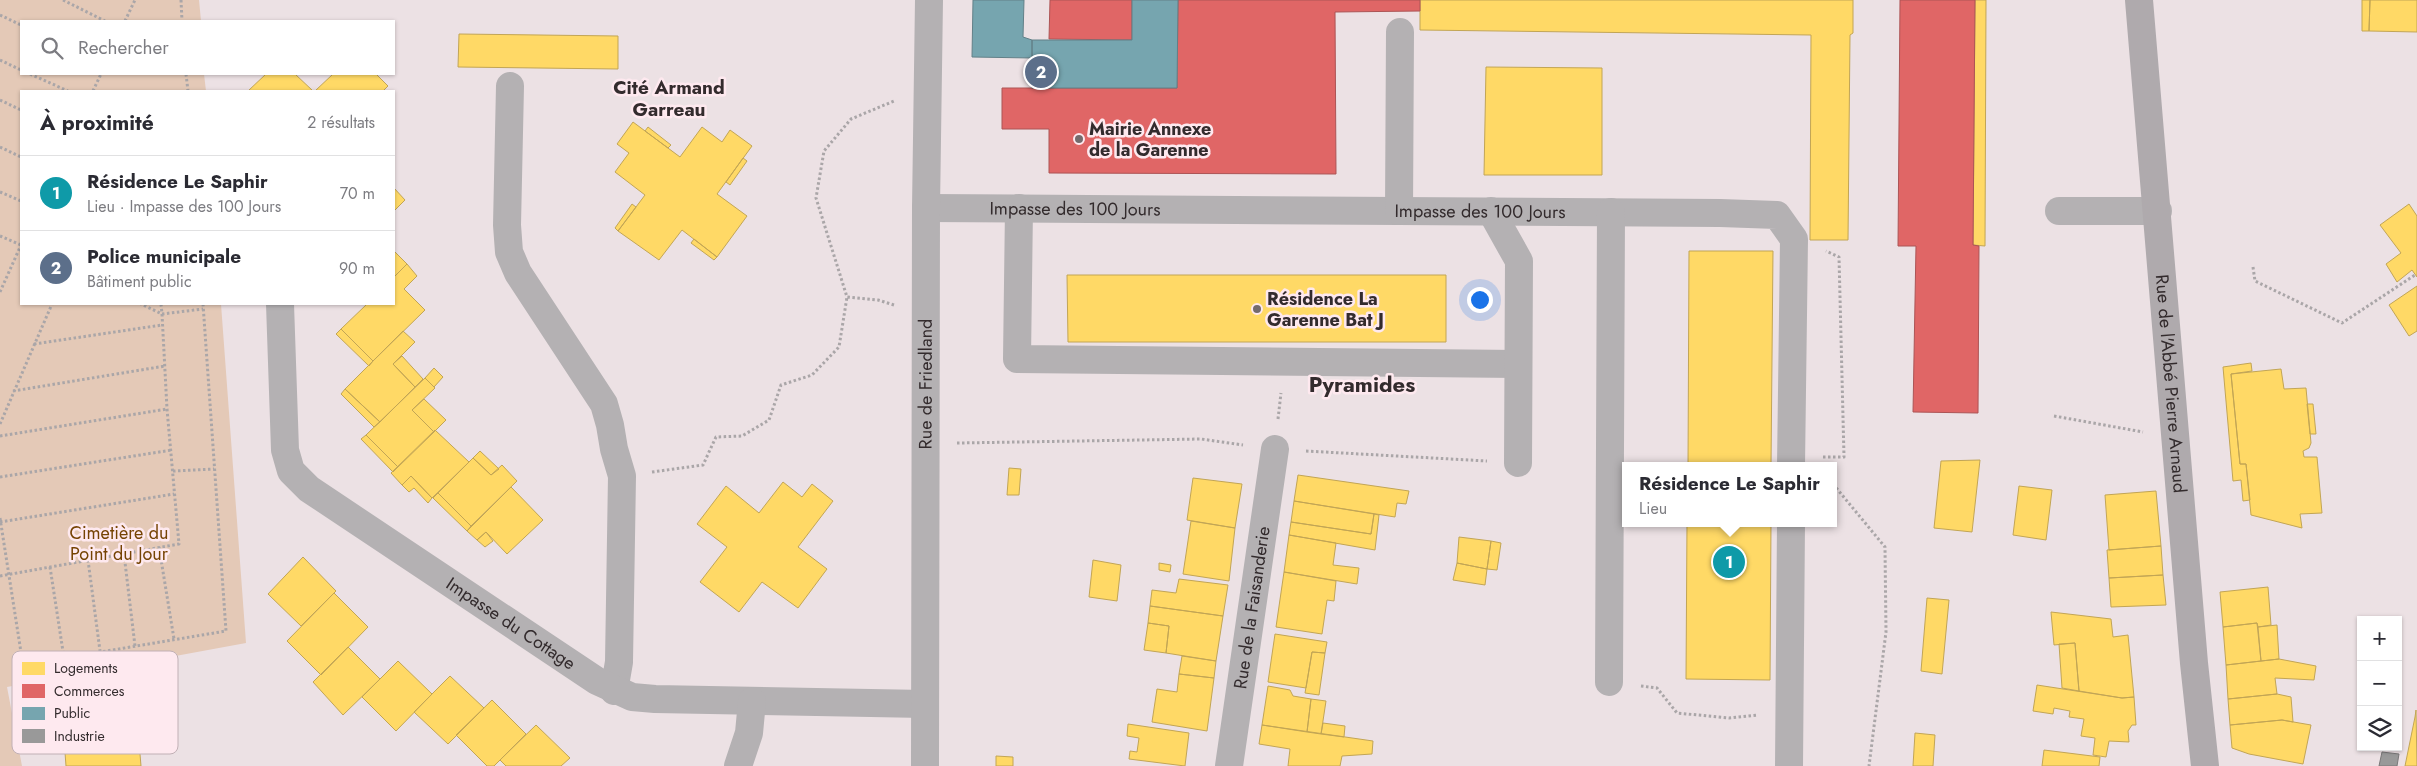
<!DOCTYPE html>
<html lang="fr">
<meta charset="utf-8">
<style>
body{margin:0;font-family:Jost,sans-serif;background:#f2f2f3;color:#2b2b33}
.controls{position:absolute;right:15px;bottom:15px;display:grid;overflow:hidden;border-radius:0px;box-shadow:0 1px 4px #0004}
.controls button{width:45px;height:45px;display:grid;place-items:center;padding:0;border:0;border-bottom:1px solid #e1e1e2;background:#fff;color:#2b2b33;font:25px sans-serif}
.you{position:absolute;left:1479px;top:299px;width:18px;height:18px;margin:-12px;border:4px solid #fff;border-radius:50%;background:#1a73e8;box-shadow:0 0 0 8px #1a73e833}
.badge{display:grid;place-items:center;width:32px;height:32px;border-radius:50%;background:#746b6d;color:#fff;font-size:16px;font-weight:700}
.pin{position:absolute;translate:-50% -50%;border:2px solid #fff;box-shadow:0 1px 5px #0006}
.popup{position:absolute;left:1622px;top:462px;width:215px;height:65px;box-sizing:border-box;display:grid;place-content:center;border-radius:0px;background:#fff;filter:drop-shadow(0 1px 4px #0005);font-size:16px;white-space:nowrap;color:#7c7c81}
.popup b{font-size:19px;color:#2b2b33}
.popup::after{content:'';position:absolute;left:50%;top:100%;margin-left:-10px;border:10px solid transparent;border-top-color:#fff}
.list{margin:0;padding:0;list-style:none}
h2{display:flex;justify-content:space-between;align-items:center;height:65px;margin:0;padding:0 20px;font-size:21px}
h2 small{font-size:16px;font-weight:400;color:#7c7c81}
.list li{display:grid;grid-template-columns:32px 1fr auto;gap:15px;align-items:center;box-sizing:border-box;height:75px;padding:0 20px;border-top:1px solid #e1e1e2}
.list b{display:block;font-size:19px;white-space:nowrap}
.list p{margin:0;font-size:16px;white-space:nowrap;color:#7c7c81}
.list em{font-size:16px;font-style:normal;color:#7c7c81}
.icon{flex:none;width:28px;height:28px;fill:none;stroke:currentColor;stroke-width:2;stroke-linecap:round;stroke-linejoin:round}
.map{position:relative;flex:none;width:2417px;height:766px;overflow:hidden}
.search{position:absolute;background:#fff;box-shadow:0 1px 4px #0004;left:20px;top:20px;width:375px;height:55px;display:flex;align-items:center;gap:12px;box-sizing:border-box;padding:0 18px;border-radius:0px;color:#7c7c81;font-size:19px}
.panel{position:absolute;background:#fff;box-shadow:0 1px 4px #0004;left:20px;top:90px;width:375px;height:215px;border-radius:0px}
.map>svg:first-child{display:block}
</style>
<div class="map">
<svg width="2417" height="766" viewBox="0 0 2417 766">
<rect width="100%" height="100%" fill="#ece1e4"/>
<path fill="#e4c9b7" d="M0 0H199L201 21H21V74H204L206 91H21V304H221L246 643 7 687 22 766H0Z"/>
<path fill="#ffd966" stroke="#c2a555" d="M1420 0H1853V33L1850 35 1848 240H1810L1811 35 1420 30Z
M1975 0H1986L1985 246 1973 245Z
M2362 0H2370L2369 31H2362Z
M2370 0H2417V32L2369 31Z
M459 34 618 36V69L458 67Z
M1486 67 1602 68V175H1484Z
M266 74H295L313 91H248Z
M333 74H376L388 86 383 91H315Z
M633 122 680 157 702 127 722 142 730 130 752 146 717 194 747 216 717 257 682 230 659 260 618 231 645 195 615 172 629 153 617 144Z
M648 127 671 145 668 148 645 131Z
M743 158 747 161 730 185 726 182Z
M394 188 405 200 394 211Z
M632 204 636 207 618 231 615 228Z
M2409 204 2417 216V277L2412 270 2397 282 2386 264 2401 253 2380 225Z
M694 239 717 257 714 260 691 243Z
M394 251 407 264 394 277Z
M1689 251H1773L1771 466H1688Z
M407 264 417 276 404 289 425 310 373 361 341 329 367 304H394V277Z
M1067 275H1446V342H1068Z
M2417 286V331L2409 336 2389 305Z
M341 329 373 361 369 366 336 334Z
M403 331 415 342 393 364 415 387 380 422 345 389Z
M402 356 423 379 415 387 393 364Z
M2251 363 2252 371 2231 374 2240 464H2246L2250 500 2243 501 2241 480 2233 481 2223 367Z
M434 368 443 377 434 387 425 378Z
M2281 369 2284 389 2306 388 2311 443 2309 448 2303 451 2304 457H2317L2322 513 2300 514 2302 528 2251 515 2246 464H2240L2231 374Z
M425 378 435 388 412 410 434 432 398 467 366 435Z
M345 389 380 422 374 427 341 394Z
M424 399 446 420 434 432 412 410Z
M2307 404H2313L2316 434H2310Z
M435 430 469 462 432 498 411 476 402 485 391 473Z
M366 435 398 467 393 472 361 439Z
M480 451 499 469 491 475 473 458Z
M473 458 491 475 502 465 517 481 471 526 438 493Z
M1980 460 1972 532 1934 528 1941 461Z
M1009 468 1021 469 1019 495H1007Z
M1298 475 1409 491 1406 504 1397 503 1395 517 1294 501Z
M411 476 432 498 428 503 414 488 409 492 402 485Z
M1193 478 1242 484 1235 528 1187 520Z
M783 482 802 497 812 484 833 501 798 547 827 569 798 608 762 582 739 612 700 582 727 547 697 524 726 486 759 513Z
M2019 486 2052 490 2046 540 2013 535Z
M511 487 543 520 507 554 486 532 477 540 467 531Z
M2156 491 2161 546 2109 550 2105 495Z
M438 493 471 526 467 531 433 498Z
M1294 501 1374 514 1371 534 1291 522Z
M1374 514 1379 515 1375 550 1289 535 1291 522 1371 534Z
M1191 521 1235 528 1229 581 1183 574Z
M1687 523H1771L1770 680 1686 679Z
M486 532 493 541 485 547 477 540Z
M1289 535 1336 543 1333 565 1359 568 1357 584 1284 572Z
M1459 537 1491 541 1487 569 1457 563Z
M1491 541 1501 543 1497 570 1487 569Z
M2161 546 2163 575 2109 578 2107 550Z
M303 557 336 591 301 626 268 594Z
M1093 560 1121 565 1117 601 1089 597Z
M1159 563 1171 565 1170 572 1159 570Z
M1457 563 1487 569 1485 585 1453 580Z
M1284 572 1336 581 1334 601 1327 600 1322 634 1276 627Z
M2163 575 2166 605 2111 607 2109 578Z
M1179 579 1228 585 1223 616 1150 606 1152 590 1176 593Z
M2268 587 2271 625 2258 627 2257 623 2223 627 2220 592Z
M334 593 368 627 321 675 287 641Z
M1927 598 1949 600 1942 674 1921 671Z
M1150 606 1223 616 1216 661 1166 653 1169 626 1148 623Z
M2051 612 2111 619 2113 637 2128 635 2134 697 2122 698 2079 691 2075 643 2054 645Z
M1148 623 1169 626 1166 653 1144 650Z
M2257 623 2261 661 2226 665 2223 627Z
M2277 625 2279 659 2261 661 2258 627Z
M1275 634 1327 642 1325 653 1312 652 1306 688 1268 682Z
M2075 643 2079 691 2062 688 2059 644Z
M348 647 380 679 343 715 313 682Z
M1312 652 1325 653 1319 695 1305 693Z
M1182 656 1216 661 1214 678 1179 674Z
M2279 659 2316 666 2314 680 2275 678 2277 694 2228 699 2226 665Z
M398 661 432 694 396 731 362 697Z
M1179 674 1214 678 1207 731 1152 722 1157 689 1177 692Z
M450 676 484 708 448 744 414 712Z
M2037 685 2122 698 2134 697 2136 725H2132L2128 731 2129 742 2109 741 2106 757 2093 755 2095 738 2081 736 2084 719 2069 717 2070 711 2054 708 2053 714 2033 711Z
M1268 686 1290 690 1293 696 1311 699 1307 732 1262 725Z
M2277 694 2291 697 2293 722 2282 720 2230 725 2228 699Z
M1311 699 1326 701 1321 734 1307 732Z
M492 700 526 734 494 766H487L456 735Z
M2416 710 2417 766H2405L2415 717Z
M137 718 141 766H66L63 725Z
M2282 720 2311 725 2303 764 2249 754 2232 748 2230 725Z
M1323 723 1345 726 1344 737 1321 734Z
M1128 724 1189 733 1185 766 1129 759 1130 751 1137 752 1139 738 1127 736Z
M536 725 570 758 561 766H506L500 760Z
M1262 725 1373 741 1372 754 1342 756 1340 766H1288L1290 749 1259 744Z
M1915 733 1935 735 1933 766H1913Z
M2044 750 2100 757 2099 766H2042Z
M996 756 1013 757V766H996Z"/>
<path fill="#e06666" stroke="#ac5455" d="M1050 0H1132V40L1049 39Z
M1178 0H1420V11L1335 12 1336 174 1049 173V129H1002V88H1177Z
M1900 0H1975L1973 245 1979 246 1978 413 1913 412 1916 246H1898Z"/>
<path fill="#76a5af" stroke="#628088" d="M973 0H1024L1023 37 1032 40V58L972 57Z
M1132 0H1178L1177 88H1032V40H1132Z"/>
<path fill="#999" stroke="#7a7879" d="M2382 752 2399 754 2397 766H2379Z"/>
<g fill="none" stroke-linecap="round" stroke-linejoin="round">
<path stroke="#aaa6a8" stroke-width="3" stroke-dasharray="2.5 2.5" stroke-linecap="butt" d="M63 0 105 21
M181 0 182 21
M0 15 21 25
M125 21 135 0
M0 60 21 70
M30 74 68 91
M186 74 188 91
M93 91 101 74
M0 100 21 110
M0 147 21 157
M0 192 21 201
M0 236 21 245
M2253 267 2255 281 2342 323 2415 275
M0 292 21 245
M161 304 162 314 203 309
M894 305 878 300 847 297 816 198 824 151 851 119 894 101
M34 344 162 325
M13 391 165 366
M2054 416 2143 432
M1278 419 1281 393
M0 424 52 304
M0 436 167 409
M957 443 1201 439 1243 445
M1306 451 1487 461
M1823 457H1844L1839 257 1826 251
M173 471 214 469
M652 472 703 465 716 437 742 436 769 420 781 385 812 375 839 347 847 297
M0 477 172 450
M1833 484 1885 547 1886 632 1869 766
M0 518 23 665 226 631 203 304
M0 522 174 494
M159 547 174 639
M124 554 135 646
M88 560 100 651
M50 567 64 658
M0 576 179 544 167 409 162 314 141 304
M1641 686 1657 688 1677 713 1729 718 1758 715"/>
<g stroke="#b4b1b3" stroke-width="28">
<path d="M510 86 507 225 509 252 518 273 604 404 610 425 614 449 622 476 619 662 614 691"/>
<path id="s1" d="M926 208 1720 213 1777 215 1794 239 1791 466"/>
<path d="M1019 208 1017 359 1518 364"/>
<path d="M1399 211 1400 32"/>
<path d="M1491 211 1519 261 1518 463"/>
<path d="M2059 211H2158"/>
<path id="s2" d="M280 304 285 450 291 471 309 489 597 681 632 697 655 699 925 704"/>
<path d="M1609 682 1611 212"/>
<path d="M738 766 749 733 752 701"/>
<path id="s3" d="M925 766 926 208 929 0"/>
<path id="s4" d="M1229 766 1275 449"/>
<path d="M1789 766 1791 523"/>
</g>
<path stroke="#afaaad" stroke-width="28" id="s5" d="M2139 0 2194 663 2205 766"/>
</g>
<g fill="#746b6d" stroke="#fee9ef" stroke-width="2">
<circle cx="1079" cy="139" r="5"/>
<circle cx="1257" cy="309" r="5"/>
</g>
<g text-anchor="middle" dominant-baseline="central" stroke-width="5" stroke-linejoin="round" paint-order="stroke">
<g font-size="18" font-weight="bold" fill="#332b2d" stroke="#fee9ef" text-anchor="start">
<text x="1089" y="129">Mairie Annexe<tspan x="1089" dy="21">de la Garenne</tspan></text>
<text x="1267" y="299">Résidence La<tspan x="1267" dy="21">Garenne Bat J</tspan></text>
</g>
<g font-size="18" fill="#332b2d" stroke="#fee9ef">
<text stroke="none"><textPath href="#s1" startOffset="149">Impasse des 100 Jours</textPath></text>
<text stroke="none"><textPath href="#s1" startOffset="554">Impasse des 100 Jours</textPath></text>
<text stroke="none"><textPath href="#s3" startOffset="382">Rue de Friedland</textPath></text>
<text stroke="none"><textPath href="#s5" startOffset="385">Rue de l'Abbé Pierre Arnaud</textPath></text>
<text stroke="none"><textPath href="#s4" startOffset="160">Rue de la Faisanderie</textPath></text>
<text stroke="none"><textPath href="#s2" startOffset="436">Impasse du Cottage</textPath></text>
</g>
<g font-size="18" fill="#754303" stroke="#fee9ef">
<text x="119" y="533">Cimetière du<tspan x="119" dy="21">Point du Jour</tspan></text>
</g>
<g font-size="19" font-weight="bold" fill="#332b2d" stroke="#fee9ef">
<text x="669" y="87">Cité Armand<tspan x="669" dy="22">Garreau</tspan></text>
</g>
<g font-size="22" font-weight="bold" fill="#332b2d" stroke="#fee9ef">
<text x="1362" y="384">Pyramides</text>
</g>
</g>
<rect x="12" y="651" width="166" height="103" rx="8" fill="#fee9ef" stroke="#c1b0b5" stroke-width="1"/>
<rect x="22" y="662" width="23" height="13" fill="#ffd966"/>
<rect x="22" y="684" width="23" height="14" fill="#e06666"/>
<rect x="22" y="707" width="23" height="13" fill="#76a5af"/>
<rect x="22" y="729" width="23" height="14" fill="#999"/>
<g font-size="14" fill="#332b2d">
<text x="54" y="673">Logements</text>
<text x="54" y="696">Commerces</text>
<text x="54" y="718">Public</text>
<text x="54" y="741">Industrie</text>
</g>
</svg>
<div class="controls">
<button>+</button>
<button>−</button>
<button><svg class="icon" aria-label="layers" viewBox="0 0 24 24"><path d="M12 4l9 5-9 5-9-5zM3 14l9 5 9-5"/></svg></button>
</div>
<div class="you"></div>
<div class="pin badge" style="left:1729px;top:562px;background:#0f9aa8">1</div>
<div class="popup"><b>Résidence Le Saphir</b>Lieu</div>
<div class="pin badge" style="left:1041px;top:72px;background:#5c6f8a">2</div>
<div class="search"><svg class="icon" aria-label="search" viewBox="0 0 24 24"><circle cx="10" cy="10" r="6"/><path d="M15 15l6 6"/></svg>Rechercher</div>
<section class="panel">
<h2>À proximité<small>2 résultats</small></h2>
<ul class="list">
<li><span class="badge" style="background:#0f9aa8">1</span><div><b>Résidence Le Saphir</b><p>Lieu · Impasse des 100 Jours</p></div><em>70 m</em></li>
<li><span class="badge" style="background:#5c6f8a">2</span><div><b>Police municipale</b><p>Bâtiment public</p></div><em>90 m</em></li>
</ul>
</section>
</div>
